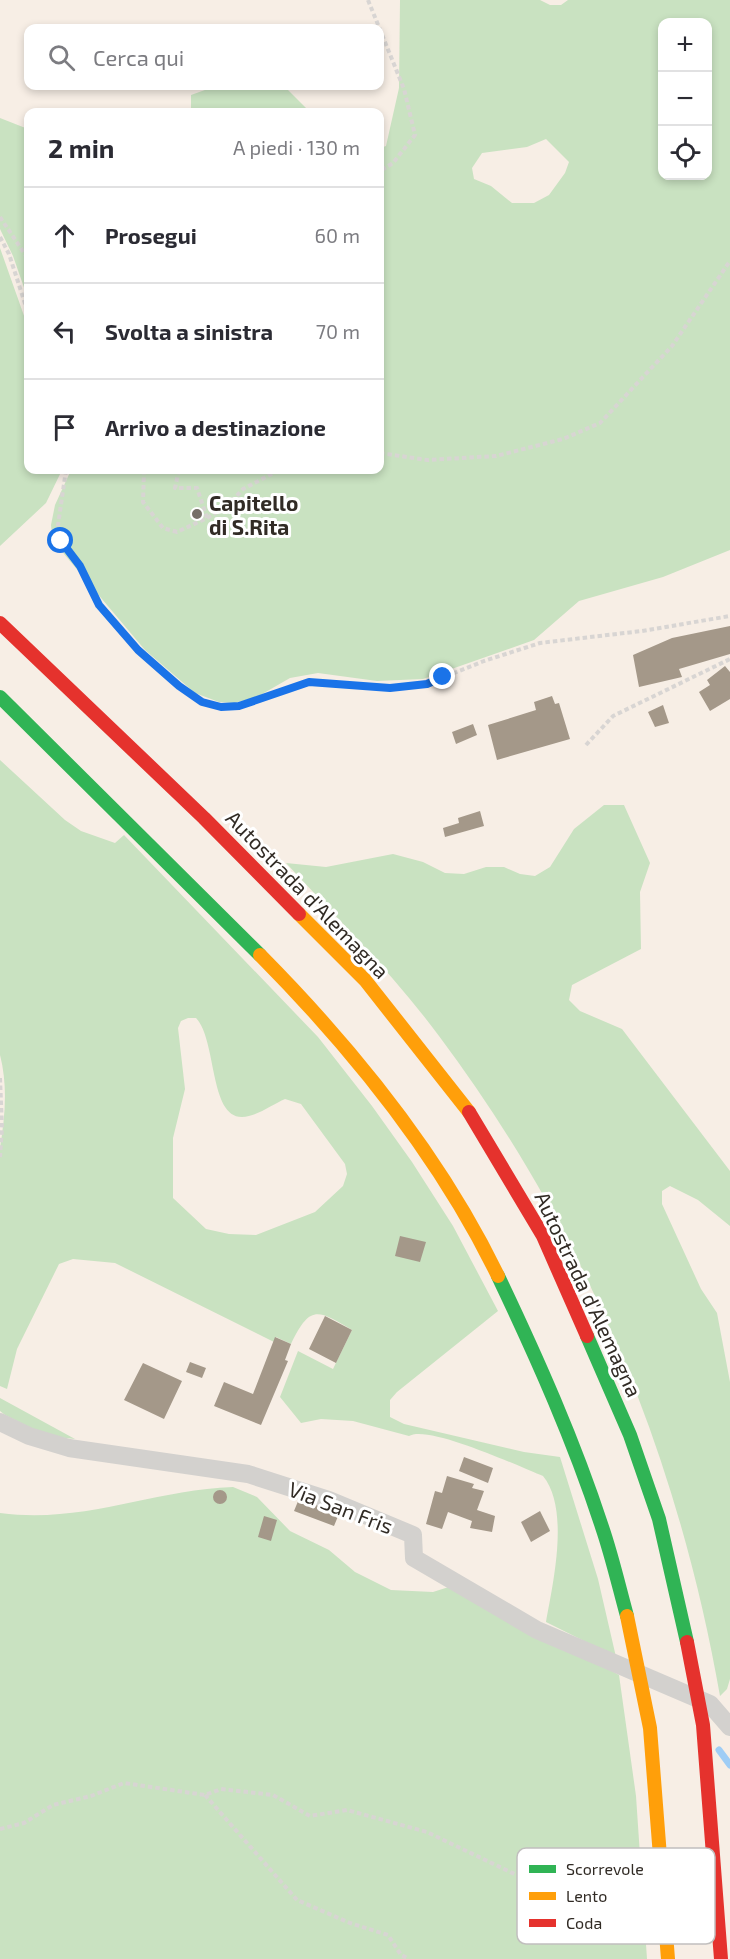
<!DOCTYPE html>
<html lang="it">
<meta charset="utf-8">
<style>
body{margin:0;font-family:"Exo 2",sans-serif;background:#f2f2f3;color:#2b2b33}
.controls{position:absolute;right:18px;top:18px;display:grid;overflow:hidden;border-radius:12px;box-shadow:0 3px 9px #0003}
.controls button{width:54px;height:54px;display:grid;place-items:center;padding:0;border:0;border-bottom:2px solid #e1e1e2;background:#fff;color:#2b2b33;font:30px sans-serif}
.stop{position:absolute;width:18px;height:18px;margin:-14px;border:4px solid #1a73e8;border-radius:50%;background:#fff}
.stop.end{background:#1a73e8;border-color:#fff;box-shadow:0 2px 6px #0008}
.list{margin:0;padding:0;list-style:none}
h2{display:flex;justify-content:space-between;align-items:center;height:78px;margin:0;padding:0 24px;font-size:26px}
h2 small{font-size:20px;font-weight:400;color:#7c7c81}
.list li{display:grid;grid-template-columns:39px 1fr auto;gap:18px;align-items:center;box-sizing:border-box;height:96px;padding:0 24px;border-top:2px solid #e1e1e2}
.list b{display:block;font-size:22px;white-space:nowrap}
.list em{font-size:20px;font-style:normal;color:#7c7c81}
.icon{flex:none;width:33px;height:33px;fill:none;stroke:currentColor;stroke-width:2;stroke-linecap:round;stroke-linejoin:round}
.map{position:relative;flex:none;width:730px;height:1959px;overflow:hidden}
.search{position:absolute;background:#fff;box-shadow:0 3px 9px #0003;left:24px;top:24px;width:360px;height:66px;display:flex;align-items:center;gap:15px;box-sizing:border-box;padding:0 21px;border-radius:12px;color:#7c7c81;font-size:22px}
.panel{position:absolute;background:#fff;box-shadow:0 3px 9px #0003;left:24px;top:108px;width:360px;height:366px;border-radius:12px}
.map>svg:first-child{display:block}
</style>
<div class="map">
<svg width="730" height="1959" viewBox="0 0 730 1959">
<rect width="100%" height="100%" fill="#f7eee5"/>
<path fill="#c9e2c1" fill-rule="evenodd" d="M400 0H540L550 5H561L568 0H730V550L663 577 579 601 534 640 423 679 377 681 318 673 290 678 257 697 234 703 219 702 195 693 145 650 64 554 52 535 51 525 55 505 71 470H380V148L386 146 399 88ZM662 22H708V176H662ZM546 139 569 162 565 173 549 195 534 203H512L491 186 474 179 472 168 482 153 527 147Z
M216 86H284L310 112H191V95Z
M0 118 28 129V299L13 256 0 229Z
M0 248 28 327V470H62L46 503 0 546Z
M0 760 65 820 81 831 115 843 124 835 318 1037 372 1106 412 1162 453 1226 498 1311 397 1392 390 1400V1417L404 1424 524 1452 560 1457 598 1579 616 1657 546 1622C553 1583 570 1509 543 1476 520 1467 428 1424 409 1436L353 1421 321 1419 301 1423 280 1397 298 1351 333 1369 352 1330C317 1309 310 1305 291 1344L276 1337 274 1342 115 1263 73 1259 59 1264 17 1349 7 1389 0 1386V1148C5 1117 8 1086 0 1055ZM188 1018H196C217 1040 209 1117 242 1117 256 1117 273 1104 285 1099L301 1104 345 1164 347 1174 343 1186 315 1212 256 1235 229 1234 206 1229 173 1198V1138L185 1089 178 1028 181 1021Z
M604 805H624L650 863 640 892 641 949 572 985 569 1000 580 1011 622 1029 730 1171V1226L698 1200 670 1186 662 1191V1204L701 1289 717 1313 730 1382V1679L727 1689 720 1696C678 1456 586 1232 439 1036 393 974 338 919 286 863L326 867 393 854 423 862 445 873 464 874 486 867H504L520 874 535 876 550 867 574 829Z
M0 1398 75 1439 47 1436 5 1415 0 1411Z
M233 1487 257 1497 290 1531 329 1550 355 1572 391 1590 433 1592 458 1584 619 1675 636 1796 647 1959H0V1513C85 1524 151 1490 233 1487Z"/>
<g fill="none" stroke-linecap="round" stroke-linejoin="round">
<path stroke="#9fcdf5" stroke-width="7" d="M719 1750 730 1765"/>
</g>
<path fill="#a49889" d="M730 626V654L679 669 682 677 639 687 633 655 672 638Z
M725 666 730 672V699L710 711 699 692 710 685 707 680Z
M552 696 555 704 559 703 570 739 497 760 488 725 536 710 534 702Z
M663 705 669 723 655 727 648 712Z
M473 724 477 735 456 744 452 732Z
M480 811 484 826 445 837 443 828 459 823 458 818Z
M400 1236 426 1242 420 1262 395 1256Z
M325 1316 352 1330 336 1363 309 1349Z
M275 1337 291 1344 285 1360 288 1361 261 1425 214 1406 224 1382 253 1394Z
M190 1362 206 1368 202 1378 186 1372Z
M143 1363 182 1381 164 1419 124 1400Z
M464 1457 493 1468 488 1483 459 1471Z
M447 1476 474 1484 472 1488 484 1491 477 1510 495 1516 492 1532 470 1528 472 1521 448 1512 442 1529 426 1524 435 1491 442 1493Z
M213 1497a7 7 0 1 1 14 0a7 7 0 1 1-14 0Z
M301 1494 341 1509 334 1526 294 1511Z
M540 1511 550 1531 531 1542 521 1522Z
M264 1516 277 1520 271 1541 258 1537Z"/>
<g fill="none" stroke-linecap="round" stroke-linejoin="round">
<path stroke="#d8d5d3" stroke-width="4" stroke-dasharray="4.5 3" stroke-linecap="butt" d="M368 0 404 89 415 135 393 163 380 171
M380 175 382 182 380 183
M0 217 28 259
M0 237 9 254 28 313
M380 453 427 460 496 456 563 439 600 423 672 346 730 261
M66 470 58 525 61 541 80 565 99 605 138 650 179 686 202 702 221 707H239L309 682 390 688 427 684 484 661 540 643 642 631 730 616
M144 470 143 502 163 528 177 532 207 518 228 505 243 489 279 470
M179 470 175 488H197L207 518
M586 745 613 716 730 659
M0 1078 2 1127 0 1157
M205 1795 297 1900 350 1923 388 1935 401 1955 409 1959
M0 1829 24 1823 53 1805 91 1796 124 1783 205 1795 221 1789 273 1795 310 1816 347 1810 427 1832 554 1893 585 1911 620 1925 639 1939"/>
<path stroke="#d3d1ce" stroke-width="18" d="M0 1422 29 1436 69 1448 248 1474 329 1500 413 1535 414 1558 537 1630 710 1704 730 1727"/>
<path stroke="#30b455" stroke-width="14" d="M0 697 260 955
M498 1276C537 1358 574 1441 602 1527 612 1556 619 1587 627 1616
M587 1336 630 1435 659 1519 687 1642"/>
<path stroke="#ff9f0a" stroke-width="14" d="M299 914 365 980 469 1112
M260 955C353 1049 440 1156 498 1276
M627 1616 650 1728 668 1959"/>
<path stroke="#e5322d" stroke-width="14" d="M0 623 204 818 299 914
M469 1112 543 1236 587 1336
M687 1642 703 1725 721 1959"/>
</g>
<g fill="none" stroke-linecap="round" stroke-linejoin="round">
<path stroke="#1a73e8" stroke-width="8" d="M61 541 80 566 99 605 138 650 179 686 202 702 221 707 239 706 309 682 390 688 427 684 443 677"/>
</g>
<circle fill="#766f68" stroke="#fff" stroke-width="2" cx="197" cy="514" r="6"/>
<g text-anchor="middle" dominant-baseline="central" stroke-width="6" stroke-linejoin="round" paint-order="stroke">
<g font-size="21" font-weight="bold" fill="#312b25" stroke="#fff" text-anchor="start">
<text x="209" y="502">Capitello<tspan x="209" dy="24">di S.Rita</tspan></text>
</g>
<g font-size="21" fill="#312b25" stroke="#fff">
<text transform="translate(308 894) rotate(46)">Autostrada d'Alemagna</text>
<text transform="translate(589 1294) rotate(65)">Autostrada d'Alemagna</text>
<text transform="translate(341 1507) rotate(21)">Via San Fris</text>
</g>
</g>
<rect x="517" y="1848" width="198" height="96" rx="9" fill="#fff" stroke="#c1bfbe" stroke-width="1.5"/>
<rect x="529" y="1865" width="27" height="8" fill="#30b455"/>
<rect x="529" y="1892" width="27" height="8" fill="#ff9f0a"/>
<rect x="529" y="1919" width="27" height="8" fill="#e5322d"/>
<g font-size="16" fill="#312b25">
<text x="566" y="1875">Scorrevole</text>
<text x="566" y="1902">Lento</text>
<text x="566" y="1929">Coda</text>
</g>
</svg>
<div class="controls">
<button>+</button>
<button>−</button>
<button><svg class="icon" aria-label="locate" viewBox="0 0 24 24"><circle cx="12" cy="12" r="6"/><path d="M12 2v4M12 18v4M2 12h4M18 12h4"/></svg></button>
</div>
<div class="stop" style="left:61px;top:541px"></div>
<div class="stop end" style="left:443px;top:677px"></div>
<div class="search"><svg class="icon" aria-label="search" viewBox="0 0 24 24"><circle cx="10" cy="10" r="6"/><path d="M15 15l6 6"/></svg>Cerca qui</div>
<section class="panel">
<h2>2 min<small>A piedi · 130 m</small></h2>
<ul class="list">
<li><svg class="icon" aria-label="ahead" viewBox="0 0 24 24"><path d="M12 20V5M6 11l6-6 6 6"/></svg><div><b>Prosegui</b></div><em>60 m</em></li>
<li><svg class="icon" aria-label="left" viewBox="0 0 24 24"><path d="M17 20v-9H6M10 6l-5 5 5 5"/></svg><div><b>Svolta a sinistra</b></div><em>70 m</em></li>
<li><svg class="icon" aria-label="arrive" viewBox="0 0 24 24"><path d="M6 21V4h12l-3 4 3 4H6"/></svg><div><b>Arrivo a destinazione</b></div></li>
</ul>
</section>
</div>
